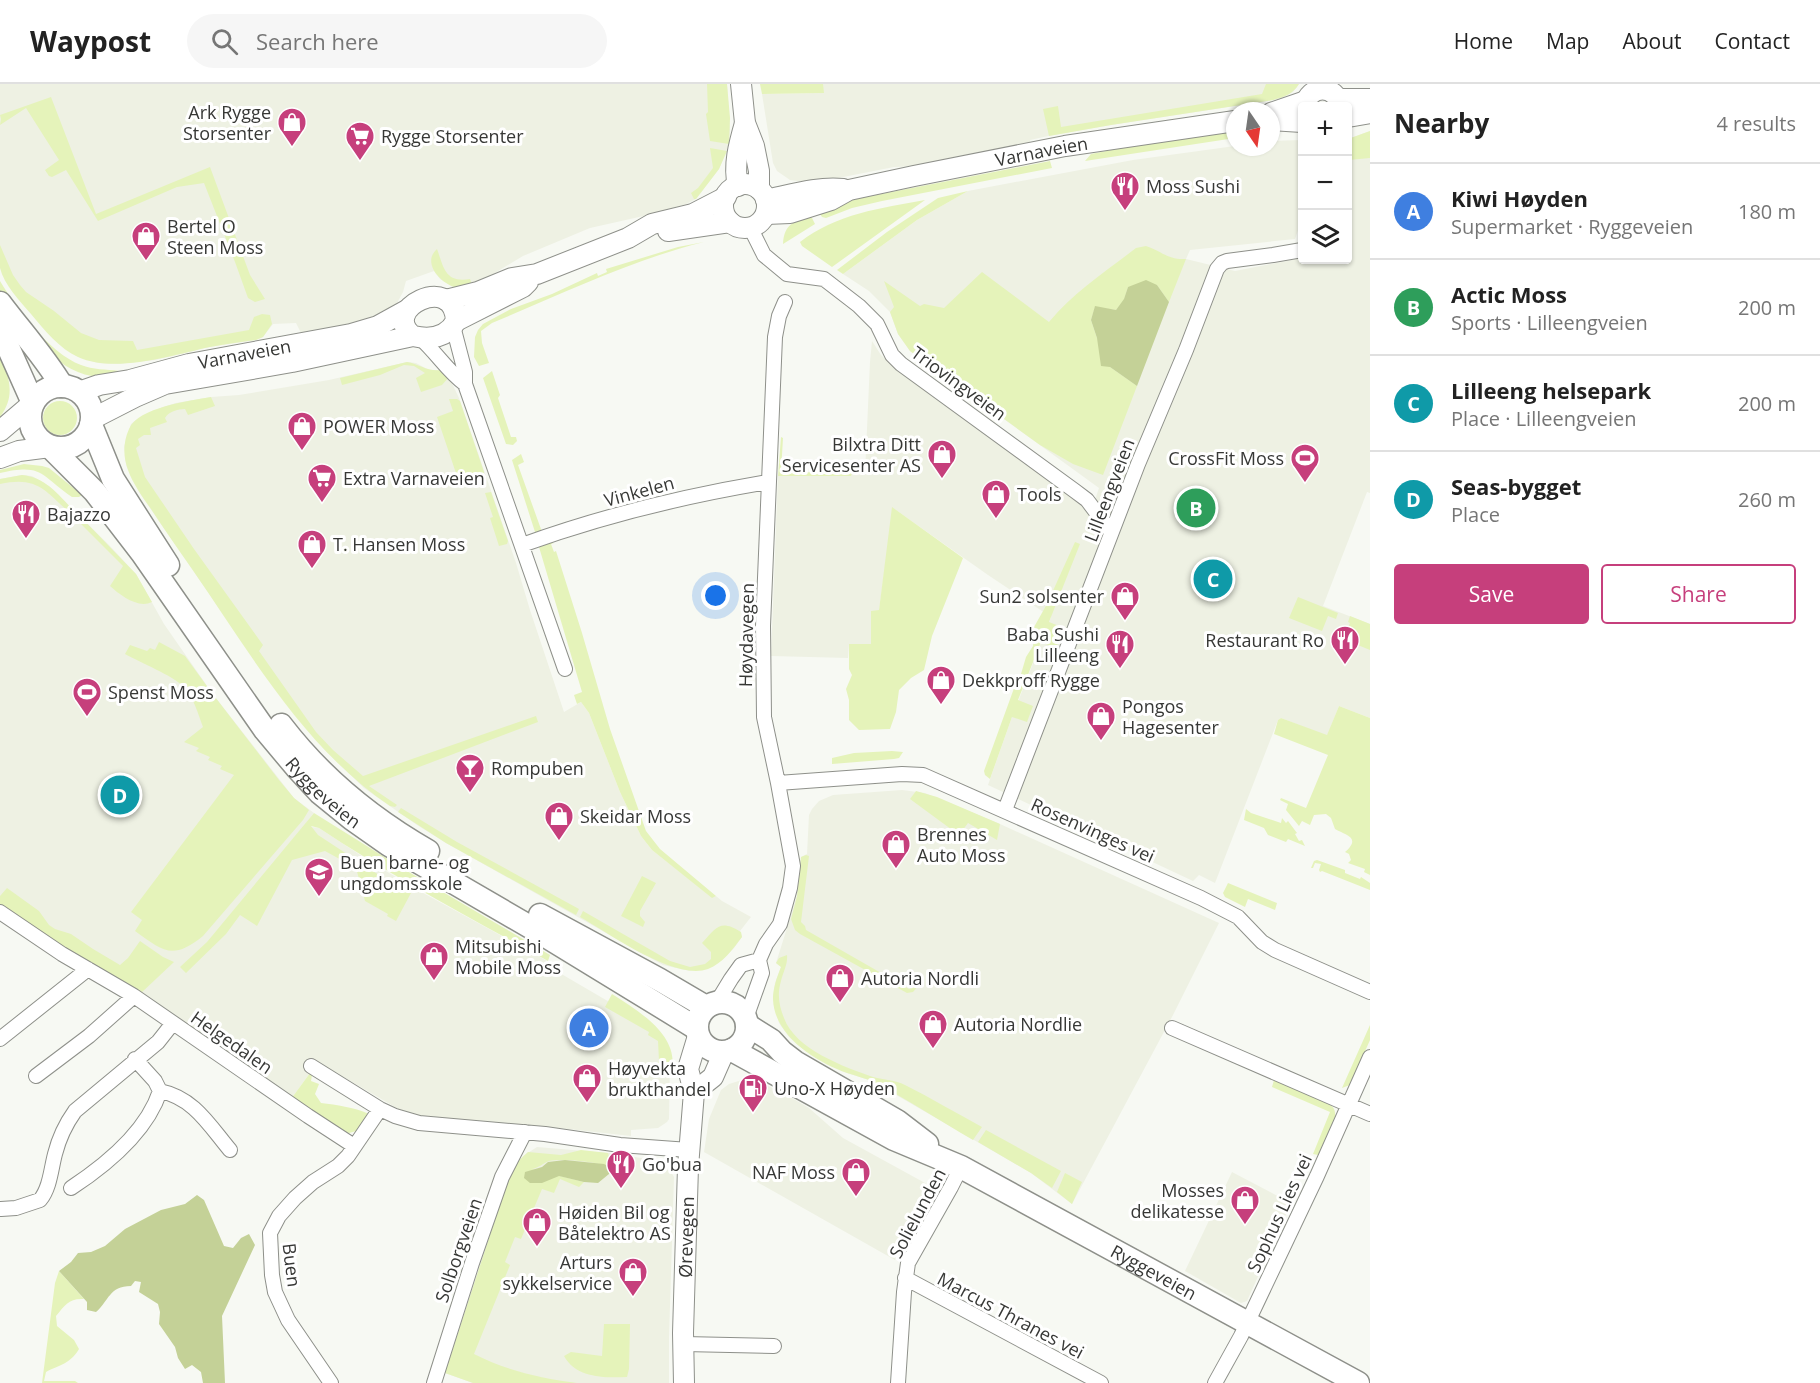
<!DOCTYPE html>
<meta charset="utf-8">
<style>
body{margin:0;font-family:"Open Sans",sans-serif;background:#f6f6f6;color:#222}
.controls{position:absolute;right:18px;top:18px;display:grid;overflow:hidden;border-radius:6px;box-shadow:0 2px 4px #0004}
.controls button{width:54px;height:54px;display:grid;place-items:center;padding:0;border:0;border-bottom:2px solid #e0e0e0;background:#fff;color:#222;font:30px sans-serif}
.compass{position:absolute;left:1226px;top:18px;width:54px;height:54px;border-radius:50%;background:#fff;box-shadow:0 2px 4px #0004;rotate:167deg}
.you{position:absolute;left:716px;top:512px;width:21px;height:21px;margin:-15px;border:4px solid #fff;border-radius:50%;background:#1a73e8;box-shadow:0 0 0 9px #1a73e833}
.badge{display:grid;place-items:center;width:39px;height:39px;border-radius:50%;background:#c63f7c;color:#fff;font-size:20px;font-weight:700}
.pin{position:absolute;translate:-50% -50%;border:3px solid #fff;box-shadow:0 2px 6px #0006}
.list{margin:0;padding:0;list-style:none}
h2{display:flex;justify-content:space-between;align-items:center;height:78px;margin:0;padding:0 24px;font-size:26px}
h2 small{font-size:20px;font-weight:400;color:#767676}
.list li{display:grid;grid-template-columns:39px 1fr auto;gap:18px;align-items:center;box-sizing:border-box;height:96px;padding:0 24px;border-top:2px solid #e0e0e0}
.list b{display:block;font-size:22px;white-space:nowrap}
.list p{margin:0;font-size:20px;white-space:nowrap;color:#767676}
.list em{font-size:20px;font-style:normal;color:#767676}
.actions{display:flex;gap:12px;padding:18px 24px}
.actions a{flex:1;padding:14px 0;border:2px solid #c63f7c;border-radius:6px;text-align:center;font-size:21px;color:#c63f7c}
.actions .main{background:#c63f7c;color:#fff}
.icon{flex:none;width:33px;height:33px;fill:none;stroke:currentColor;stroke-width:2;stroke-linecap:round;stroke-linejoin:round}
.map{position:relative;flex:none;width:1370px;height:1299px;overflow:hidden}
header{display:flex;align-items:center;gap:36px;box-sizing:border-box;height:84px;padding:0 30px;background:#fff;border-bottom:2px solid #e0e0e0}
header strong{font-size:28px}
nav{display:flex;gap:33px;margin-inline-start:auto;font-size:21px}
.search{width:420px;height:54px;background:#f6f6f6;display:flex;align-items:center;gap:15px;box-sizing:border-box;padding:0 21px;border-radius:33px;color:#767676;font-size:22px}
main{display:flex}
aside{flex:1;background:#fff}
.map>svg:first-child{display:block}
</style>
<header>
<strong>Waypost</strong>
<div class="search"><svg class="icon" aria-label="search" viewBox="0 0 24 24"><circle cx="10" cy="10" r="6"/><path d="M15 15l6 6"/></svg>Search here</div>
<nav><a>Home</a><a>Map</a><a>About</a><a>Contact</a></nav>
</header>
<main>
<div class="map">
<svg width="1370" height="1299" viewBox="0 0 1370 1299">
<rect width="100%" height="100%" fill="#f7f9f3"/>
<path fill="#eef1e3" d="M0 0H727L730 46 729 60 719 85 696 115 686 120 648 131 590 144 523 172 485 195 472 199 473 204 454 203 440 195 434 187 406 197 403 208 396 221 375 236 302 251 296 239 273 240 263 253 256 256 209 263 155 276 118 280 98 279 76 272 51 252 22 219 7 198 0 183Z
M823 0H1299L1293 8 1284 13 1273 16 1111 41 1048 52 1030 56 1031 62 921 82 894 83 833 95 804 98 790 96 777 87 773 79 762 10 823 9Z
M1370 47V409L1367 408 1323 522 1370 540V634L1339 622 1327 652 1281 634 1278 636 1215 799 1199 791 1193 797 988 701 1012 633 1051 533 988 491 893 424 879 527H871V560H849L848 574 771 572 778 392 781 388 865 389 870 278 872 257 881 271 899 288 1091 428 1099 404 910 267 898 250 890 228 869 207 843 190 917 136 968 107 1133 76 1235 62V63H1271V57L1302 56V135L1295 155 1190 166 1186 175 1235 187 1302 174 1348 176V55Z
M407 278 416 279 429 286H441L449 293 459 314 516 479 530 526 564 628 581 618 589 629 620 708 641 752 652 766 712 813 716 812 722 817 751 833 740 847 742 853 734 864 722 876 711 883 690 887 663 881 446 759 417 741 364 704 323 664 221 527 141 411 127 383 124 363 131 340 136 336 163 323 176 319 211 313 239 311 329 296Z
M22 391 32 392 49 402 109 461 136 490 164 540 212 609 294 714 314 729 306 739 312 743 319 744 371 778 414 804 560 884 558 888 647 940 670 974 669 1035 667 1038 658 1044 631 1046V1052L559 1044 420 1034 400 1026 318 978 291 1015 0 821V395Z
M902 706 925 709 1000 740 1219 839 1173 931 1072 1120 1031 1089 872 997 847 989 819 975 799 962 789 953 779 939 773 914 775 899 781 883 776 879 797 812 801 773 807 770 809 731 812 725 819 717 833 711Z
M742 996 760 998 785 1010 809 1024 843 1054 936 1105 895 1176 704 1068 709 1035 721 1006 729 1000Z
M537 1063 620 1070 661 1078 662 1082 671 1088 674 1093 669 1254V1299H473L445 1289 476 1194 523 1072Z
M1232 1088 1291 1119 1247 1217 1241 1219 1185 1187Z"/>
<path fill="#e5f3ba" d="M707 0H727L730 34 729 60 710 57 706 30 708 28Z
M760 0H823L824 9 762 10Z
M1266 0H1299C1293 10 1284 13 1273 16L1111 41 1049 52 1043 25 1058 22 1061 43 1262 10Z
M51 13 96 130 210 83 250 191 265 215 255 218 248 214 235 178 204 99 177 103 98 137 66 86 52 93 49 92 45 86 59 76 26 24 0 41 1 35 0 31Z
M1235 47V54L1085 77 1091 70 1127 63Z
M1370 47V74L1349 76 1348 75V55Z
M710 64 727 67 719 85 696 115H694L691 109 698 104 713 84Z
M1050 77 1052 84 882 117 852 124 826 134 822 133 818 127 844 118 861 114Z
M968 107 917 136 843 190 837 186 887 148 938 114Z
M925 116 832 183 802 162 800 158C836 130 881 124 925 116Z
M810 130 815 140 783 160C784 140 794 138 810 130Z
M704 158C631 176 562 210 492 239L481 247 482 259 489 279 479 282 474 273 475 253 478 246 483 240 511 225 552 210 597 189 598 192 607 188 606 185 678 163Z
M0 161 13 191 20 201 26 208 54 227 81 249 99 256 133 257 137 266 249 246 254 233 262 230 270 231 272 240 263 253 256 256C240 258 225 260 210 263 173 271 115 290 78 273 60 265 44 246 31 230 20 217 4 201 0 184 0 177 0 168 0 161Z
M1146 162C1162 167 1167 176 1186 175L1169 218 1157 201 1128 203 1124 216 1116 226 1095 223 1091 236 1097 254 1110 283 1137 302 1103 391 1073 380 1040 361 910 267 898 250 890 228 894 223 884 197 920 222 924 220 944 224 982 188 1049 238C1074 208 1105 188 1136 164Z
M437 165C444 184 445 199 470 195L473 204C467 204 460 205 454 203 439 198 422 178 437 165Z
M0 197C17 225 49 269 81 281 93 286 106 285 119 287L121 291C111 292 102 294 92 292 53 286 28 243 5 216L0 208Z
M0 268C8 293 17 310 0 333Z
M407 278C419 280 428 288 441 286L449 293 442 301 421 308 416 294 425 289 414 282 404 281 380 291 342 301 340 294Z
M492 287 500 311 498 314 511 353H516L517 357 513 361 506 360 483 294Z
M211 313 215 322 188 331 185 325C178 325 168 328 165 334L167 338 150 344 151 351H144L138 355 140 361 136 364 145 393 194 465 263 561 259 567 316 648 333 666 363 692 536 632 538 638 369 702 397 721 395 723 390 722C304 664 250 569 192 485 178 465 164 445 151 425 142 412 133 400 128 386 123 373 123 358 129 345 138 323 190 317 211 313Z
M449 315H457L460 317 484 388 481 396 461 404 437 333 453 327Z
M43 334a17 17 0 1 1 34 0a17 17 0 1 1-34 0Z
M781 353 783 354 781 388 852 389 851 392H778Z
M521 370 524 378 518 381 542 448H535L512 376Z
M24 380 42 382 49 384 82 411 79 413H72C40 391 43 379 0 389V386Z
M22 391C45 393 59 411 74 427L71 430C45 407 38 392 0 400V395Z
M491 408 508 457 507 460 499 462 490 434 493 433 485 409Z
M892 423 963 474 932 552 924 586 911 594 899 606 896 628 890 645 859 646 849 636V616L846 605 852 591 849 585V560H871V527L879 526Z
M78 430 136 490 152 518C138 525 120 511 110 502L123 482 74 433Z
M1075 458 1080 460 1049 538 1064 544 1056 564 1041 558 1018 616 1033 622 1027 638 1012 633 990 695 985 691 984 687 1017 596 1021 590 1026 573 1033 562 1034 543 1047 520Z
M550 459H554L551 460 554 468 556 467 582 549 610 645 646 747 660 765 716 812 712 814 652 766 641 752 620 708 589 629 581 618 577 620 574 611 582 608 539 463Z
M1298 513 1338 529 1336 535 1328 532 1322 547 1289 534Z
M1350 532 1370 540V566L1343 555 1350 539 1348 538Z
M159 558 185 572 212 609 279 696 294 714 309 726 303 736 203 852C172 877 163 867 135 847L142 836 131 828 234 691 220 685 222 682 208 676 210 673 196 667 199 664 184 658 203 643C198 630 194 614 184 603 172 591 141 579 125 570L130 561 147 567 150 564 155 566Z
M1339 622 1370 634V791L1364 788 1365 785 1348 779 1351 776 1349 770 1345 768C1362 753 1345 751 1335 745L1331 734 1326 730 1314 731 1310 741 1302 737 1299 742 1286 726 1288 720 1280 716 1281 714 1306 724 1328 671 1274 650 1278 636 1281 634 1327 651Z
M892 667 903 668 899 674 894 675 832 680V674L854 669Z
M916 707 937 713 1000 740 997 756 968 739 959 751 910 715Z
M401 724 457 758 579 825 576 831 446 759 398 728Z
M1246 725 1251 729 1281 739 1282 734 1286 739 1288 737 1297 749 1295 750 1299 757 1302 756 1305 762 1288 755 1286 758 1268 751 1264 744 1244 736Z
M314 729 402 784 550 871 548 877C470 834 393 793 319 744L311 742 318 751 388 797 411 809 396 837 387 832 388 830 365 817 356 784 325 767 292 776 257 842 240 831 226 850 186 889 180 883 207 858Z
M806 771 809 772 801 838 805 842 806 846 909 905 913 904 917 898 920 900 913 908 907 909 800 850 795 846 791 835 797 812 801 773Z
M1317 776 1345 786V789L1360 795 1361 793 1370 799V806L1322 787 1320 788 1319 786 1321 780 1315 779 1313 784H1311L1314 777Z
M642 792 656 799 640 827V832L645 838 643 843 621 832Z
M1228 799 1277 819 1275 826 1248 815 1245 823 1225 813 1223 809Z
M7 804 39 827 49 841 55 845 71 850 93 865 120 881 128 874 140 857 163 873 174 878 140 910 0 826V812Z
M583 827 670 877 690 883 705 880 711 875V868L702 859C717 843 720 835 741 848L742 853C732 866 723 879 708 885 675 897 610 850 580 833Z
M787 871C788 880 783 888 781 897 777 910 779 922 784 934 795 965 844 983 873 993 884 996 895 996 905 1001 931 1014 956 1029 982 1043L973 1056C940 1037 907 1015 873 998 865 994 856 992 847 989 816 978 774 952 773 915 773 904 777 893 781 883L776 879 779 874Z
M612 910C638 927 679 950 672 987L669 988 656 981 659 977 658 957 648 951 649 948 605 923Z
M1370 941V956L1350 1001 1342 1004Z
M310 989 312 991 311 997 319 1000 315 1010 321 1019C337 1021 353 1023 369 1030L360 1046 349 1049 341 1048 291 1015Z
M1274 996 1325 1017C1332 1022 1336 1024 1335 1033L1318 1071 1313 1070 1330 1028 1272 1003Z
M986 1046 1061 1087 1052 1104 1031 1089 978 1058Z
M581 1066 608 1069 612 1084C600 1078 562 1074 549 1077 543 1079 539 1084 532 1085L584 1098 579 1103 560 1095 554 1109 542 1105 521 1155 515 1153 505 1178 510 1181 474 1270C507 1287 541 1294 577 1299H473L445 1289 505 1105 516 1079 528 1068 561 1071Z
M1065 1089 1082 1098 1072 1120 1057 1108Z
M59 1187 84 1215C69 1214 65 1221 56 1232L57 1242 74 1256 79 1265C70 1280 61 1280 46 1288L44 1297H75L78 1299H42L55 1199Z
M604 1240H630L629 1285 627 1293C604 1294 576 1294 564 1272L571 1268 602 1272Z"/>
<path fill="#c4d197" d="M1146 196 1157 201 1169 218 1137 302 1110 283 1101 282 1097 254 1091 236 1095 222 1116 226 1124 215 1128 203Z
M565 1076 604 1080 612 1084 614 1090H609L598 1099 584 1098 559 1092 542 1099H530L524 1094 525 1088 542 1083 548 1078Z
M197 1111 204 1116 224 1162 233 1164 241 1154 249 1150 255 1161 222 1232 225 1299H203L201 1288 192 1281 185 1285 178 1274 175 1263 159 1240 160 1228 158 1220 139 1208 141 1198 135 1197 131 1202C109 1202 109 1217 96 1228L87 1226V1218L59 1187 71 1178 78 1169 91 1168 105 1162 125 1145 161 1126 185 1120Z"/>
<g fill="none" stroke-linecap="round" stroke-linejoin="round">
<g stroke="#8e908a" stroke-width="16">
<path id="street" d="M750 143 764 171 787 190 824 195 859 222 877 240 892 271 901 280 1075 407 1087 416 1111 448
M453 242 465 288V300L565 585
M420 254C436 268 448 288 465 300
M522 461C602 432 684 412 768 398
M778 699 902 690 923 691 1201 814 1238 833 1262 858 1275 866 1370 908
M1005 726 1138 380 1186 266 1217 185 1222 179 1227 177 1273 171 1302 166
M0 828 62 870 134 912 308 1032 354 1062
M717 918 731 895 741 881 759 876
M746 934 762 889 759 876 766 860 780 840 790 804 793 782 778 699 764 633 763 542 775 253 779 232 785 218
M1172 944 1370 1030
M0 955 88 885
M311 982 380 1025 395 1032 419 1039 545 1050 620 1061 689 1066
M36 992 89 952 134 912
M160 1007C194 1014 209 1041 230 1066
M71 1104C106 1081 147 1047 160 1007L155 997 135 975
M1 1125 16 1124 40 1116C50 1104 51 1085 55 1070 59 1054 65 1041 75 1027L158 958 173 939
M905 1194 1101 1299
M684 1260 774 1262
M331 1299 288 1236 275 1208 272 1191 270 1149 279 1132 295 1114 313 1098 338 1082 348 1072 380 1025
M434 1299 472 1179 502 1093 525 1048
M898 1299 904 1208 908 1179 951 1103 961 1083
M1215 1299 1241 1252 1317 1092 1370 973"/>
</g>
<g stroke="#8e908a" stroke-width="22">
<g id="secondary">
<path d="M741 0 745 39 754 62 759 87V105"/>
<path d="M1338 15H1370"/>
<path d="M1305 22C1309 0 1336 0 1340 22"/>
<path d="M1271 29 1306 17"/>
<path d="M1348 33 1370 29"/>
<path d="M1271 36 1302 38"/>
<circle cx="745" cy="122" r="22"/>
<path d="M738 102C733 81 739 60 745 39"/>
<path d="M766 116C790 111 819 102 843 105"/>
<path id="s1" d="M766 130 790 129 831 116 849 106 914 92 1065 62 1235 37"/>
<path d="M668 147 730 138"/>
<path d="M446 216 478 208 512 194 537 190 628 154 652 140 693 130 726 113"/>
<path d="M456 237 523 203 528 198"/>
<path id="s2" d="M79 308 99 301 130 296 189 280 351 250 378 242 407 226"/>
<path d="M92 335 135 313 165 300 292 278 413 252C430 256 447 254 456 237 454 187 378 226 413 252"/>
<path d="M0 347 33 319"/>
<path d="M0 374 19 367 50 363"/>
<path d="M694 1008 713 993 724 968"/>
<path id="s3" d="M684 1299 683 1249 688 1083 694 1008 688 985 698 952"/>
</g>
</g>
<g stroke="#8e908a" stroke-width="25">
<g id="primary">
<path d="M0 219C21 247 44 272 62 302"/>
<path d="M0 245 33 319"/>
<circle cx="61" cy="333" r="31"/>
<path d="M91 341 113 395 168 481"/>
<path id="s4" d="M50 363 95 408 142 469 265 646 296 683 320 709 352 735 389 761 544 851 696 944"/>
<path d="M281 641C320 692 372 735 428 767"/>
<path d="M540 831 660 896 706 923"/>
<circle cx="722" cy="943" r="25"/>
<path d="M747 941 771 956 782 968 795 978 897 1037 927 1060"/>
<path id="s5" d="M732 966 894 1055 961 1083 1358 1299"/>
</g>
</g>
<use href="#street" stroke="#fff" stroke-width="14"/>
<use href="#secondary" stroke="#fff" stroke-width="20"/>
<use href="#primary" stroke="#fff" stroke-width="22"/>
</g>
<defs>
<g id="shop-pin" transform="scale(1.5)"><path d="M0 17L-7.5 6A9.5 9.5 0 1 1 7.5 6Z" fill="#c63f7c" stroke="#fff"/><path d="M-5-2.5h2.3a2.7 3.5 0 0 1 5.4 0H5L5.5 6h-11ZM-1.5-2.5h3a1.5 2.3 0 0 0-3 0Z" fill="#fff"/></g>
<g id="supermarket-pin" transform="scale(1.5)"><path d="M0 17L-7.5 6A9.5 9.5 0 1 1 7.5 6Z" fill="#c63f7c" stroke="#fff"/><path d="M-6-5.5h2.5l.6 2H6L4.5 2H-2.5L-4.4-4H-6ZM-1.5 3.2a1.3 1.3 0 1 0 .1 0ZM3 3.2a1.3 1.3 0 1 0 .1 0Z" fill="#fff"/></g>
<g id="restaurant-pin" transform="scale(1.5)"><path d="M0 17L-7.5 6A9.5 9.5 0 1 1 7.5 6Z" fill="#c63f7c" stroke="#fff"/><path d="M-5-6h1v4h1v-4h1v4h1v-4h1v5L-1.5 .5V6h-2V.5L-5-1ZM5-6V6H3V1.5H1.5Q1.5-4 5-6Z" fill="#fff"/></g>
<g id="stadium-pin" transform="scale(1.5)"><path d="M0 17L-7.5 6A9.5 9.5 0 1 1 7.5 6Z" fill="#c63f7c" stroke="#fff"/><path d="M0-5a6.5 5 0 1 0 0 10a6.5 5 0 1 0 0-10ZM-3.5-1.8h7v3.6h-7Z" fill="#fff"/></g>
<g id="bar-pin" transform="scale(1.5)"><path d="M0 17L-7.5 6A9.5 9.5 0 1 1 7.5 6Z" fill="#c63f7c" stroke="#fff"/><path d="M-6-5H6L.8 .8V4.5H3.5V6h-7V4.5H-.8V.8Z" fill="#fff"/></g>
<g id="school-pin" transform="scale(1.5)"><path d="M0 17L-7.5 6A9.5 9.5 0 1 1 7.5 6Z" fill="#c63f7c" stroke="#fff"/><path d="M0-5L7-2L0 1L-7-2ZM-4 1L0 2.5L4 1V4Q0 6-4 4Z" fill="#fff"/></g>
<g id="fuel-pin" transform="scale(1.5)"><path d="M0 17L-7.5 6A9.5 9.5 0 1 1 7.5 6Z" fill="#c63f7c" stroke="#fff"/><path d="M-5.5-6h7V0h2V4h1.3V-2.5L3-4.5l.8-.8L6-3V5H2.5V1h-1V6h-7ZM-4.2-4.7v3.2H.2V-4.7Z" fill="#fff"/></g>
</defs>
<g fill-rule="evenodd">
<use href="#shop-pin" x="292" y="38"/>
<use href="#supermarket-pin" x="360" y="52"/>
<use href="#restaurant-pin" x="1125" y="102"/>
<use href="#shop-pin" x="146" y="152"/>
<use href="#shop-pin" x="302" y="342"/>
<use href="#shop-pin" x="942" y="370"/>
<use href="#stadium-pin" x="1305" y="374"/>
<use href="#supermarket-pin" x="322" y="394"/>
<use href="#shop-pin" x="996" y="410"/>
<use href="#restaurant-pin" x="26" y="430"/>
<use href="#shop-pin" x="312" y="460"/>
<use href="#shop-pin" x="1125" y="512"/>
<use href="#restaurant-pin" x="1345" y="556"/>
<use href="#restaurant-pin" x="1120" y="560"/>
<use href="#shop-pin" x="941" y="596"/>
<use href="#stadium-pin" x="87" y="608"/>
<use href="#shop-pin" x="1101" y="632"/>
<use href="#bar-pin" x="470" y="684"/>
<use href="#shop-pin" x="559" y="732"/>
<use href="#shop-pin" x="896" y="760"/>
<use href="#school-pin" x="319" y="788"/>
<use href="#shop-pin" x="434" y="872"/>
<use href="#shop-pin" x="840" y="894"/>
<use href="#shop-pin" x="933" y="940"/>
<use href="#shop-pin" x="587" y="994"/>
<use href="#fuel-pin" x="753" y="1004"/>
<use href="#restaurant-pin" x="621" y="1080"/>
<use href="#shop-pin" x="856" y="1088"/>
<use href="#shop-pin" x="1245" y="1116"/>
<use href="#shop-pin" x="537" y="1138"/>
<use href="#shop-pin" x="633" y="1188"/>
</g>
<g text-anchor="middle" dominant-baseline="central" stroke-width="6" stroke-linejoin="round" paint-order="stroke">
<g font-size="18" fill="#373836" stroke="#fff" text-anchor="start">
<text x="271" y="28" text-anchor="end">Ark Rygge<tspan x="271" dy="21">Storsenter</tspan></text>
<text x="381" y="52">Rygge Storsenter</text>
<text x="1146" y="102">Moss Sushi</text>
<text x="167" y="142">Bertel O<tspan x="167" dy="21">Steen Moss</tspan></text>
<text x="323" y="342">POWER Moss</text>
<text x="921" y="360" text-anchor="end">Bilxtra Ditt<tspan x="921" dy="21">Servicesenter AS</tspan></text>
<text x="1284" y="374" text-anchor="end">CrossFit Moss</text>
<text x="343" y="394">Extra Varnaveien</text>
<text x="1017" y="410">Tools</text>
<text x="47" y="430">Bajazzo</text>
<text x="333" y="460">T. Hansen Moss</text>
<text x="1104" y="512" text-anchor="end">Sun2 solsenter</text>
<text x="1099" y="550" text-anchor="end">Baba Sushi<tspan x="1099" dy="21">Lilleeng</tspan></text>
<text x="1324" y="556" text-anchor="end">Restaurant Ro</text>
<text x="962" y="596">Dekkproff Rygge</text>
<text x="108" y="608">Spenst Moss</text>
<text x="1122" y="622">Pongos<tspan x="1122" dy="21">Hagesenter</tspan></text>
<text x="491" y="684">Rompuben</text>
<text x="580" y="732">Skeidar Moss</text>
<text x="917" y="750">Brennes<tspan x="917" dy="21">Auto Moss</tspan></text>
<text x="340" y="778">Buen barne- og<tspan x="340" dy="21">ungdomsskole</tspan></text>
<text x="455" y="862">Mitsubishi<tspan x="455" dy="21">Mobile Moss</tspan></text>
<text x="861" y="894">Autoria Nordli</text>
<text x="954" y="940">Autoria Nordlie</text>
<text x="608" y="984">Høyvekta<tspan x="608" dy="21">brukthandel</tspan></text>
<text x="774" y="1004">Uno-X Høyden</text>
<text x="642" y="1080">Go'bua</text>
<text x="835" y="1088" text-anchor="end">NAF Moss</text>
<text x="1224" y="1106" text-anchor="end">Mosses<tspan x="1224" dy="21">delikatesse</tspan></text>
<text x="558" y="1128">Høiden Bil og<tspan x="558" dy="21">Båtelektro AS</tspan></text>
<text x="612" y="1178" text-anchor="end">Arturs<tspan x="612" dy="21">sykkelservice</tspan></text>
</g>
<g font-size="18" fill="#373836" stroke="#fff">
<text stroke="none"><textPath href="#s1" startOffset="284">Varnaveien</textPath></text>
<text stroke="none"><textPath href="#s2" startOffset="170">Varnaveien</textPath></text>
<text transform="translate(959 299) rotate(36)">Triovingveien</text>
<text transform="translate(1109 406) rotate(-69)">Lilleengveien</text>
<text transform="translate(639 407) rotate(-15)">Vinkelen</text>
<text transform="translate(746 551) rotate(-89)">Høydavegen</text>
<text stroke="none"><textPath href="#s4" startOffset="442">Ryggeveien</textPath></text>
<text transform="translate(1093 746) rotate(24)">Rosenvinges vei</text>
<text transform="translate(232 958) rotate(35)">Helgedalen</text>
<text transform="translate(917 1129) rotate(-62)">Solielunden</text>
<text transform="translate(1279 1129) rotate(-65)">Sophus Lies vei</text>
<text stroke="none"><textPath href="#s3" startOffset="146">Ørevegen</textPath></text>
<text transform="translate(458 1166) rotate(-71)">Solborgveien</text>
<text transform="translate(292 1181) rotate(83)">Buen</text>
<text stroke="none"><textPath href="#s5" startOffset="477">Ryggeveien</textPath></text>
<text transform="translate(1011 1231) rotate(28)">Marcus Thranes vei</text>
</g>
</g>
</svg>
<div class="controls">
<button>+</button>
<button>−</button>
<button><svg class="icon" aria-label="layers" viewBox="0 0 24 24"><path d="M12 4l9 5-9 5-9-5zM3 14l9 5 9-5"/></svg></button>
</div>
<svg class="compass" viewBox="-18 -18 36 36"><path d="M0-13l5 13h-10z" fill="#e53935"/><path d="M0 13l5-13h-10z" fill="#767676"/></svg>
<div class="you"></div>
<div class="pin badge" style="left:589px;top:944px;background:#3f7fe0">A</div>
<div class="pin badge" style="left:1196px;top:424px;background:#2e9e5b">B</div>
<div class="pin badge" style="left:1213px;top:495px;background:#0f9aa8">C</div>
<div class="pin badge" style="left:120px;top:711px;background:#0f9aa8">D</div>
</div>
<aside>
<h2>Nearby<small>4 results</small></h2>
<ul class="list">
<li><span class="badge" style="background:#3f7fe0">A</span><div><b>Kiwi Høyden</b><p>Supermarket · Ryggeveien</p></div><em>180 m</em></li>
<li><span class="badge" style="background:#2e9e5b">B</span><div><b>Actic Moss</b><p>Sports · Lilleengveien</p></div><em>200 m</em></li>
<li><span class="badge" style="background:#0f9aa8">C</span><div><b>Lilleeng helsepark</b><p>Place · Lilleengveien</p></div><em>200 m</em></li>
<li><span class="badge" style="background:#0f9aa8">D</span><div><b>Seas-bygget</b><p>Place</p></div><em>260 m</em></li>
</ul>
<div class="actions"><a class="main">Save</a><a>Share</a></div>
</aside>
</main>
